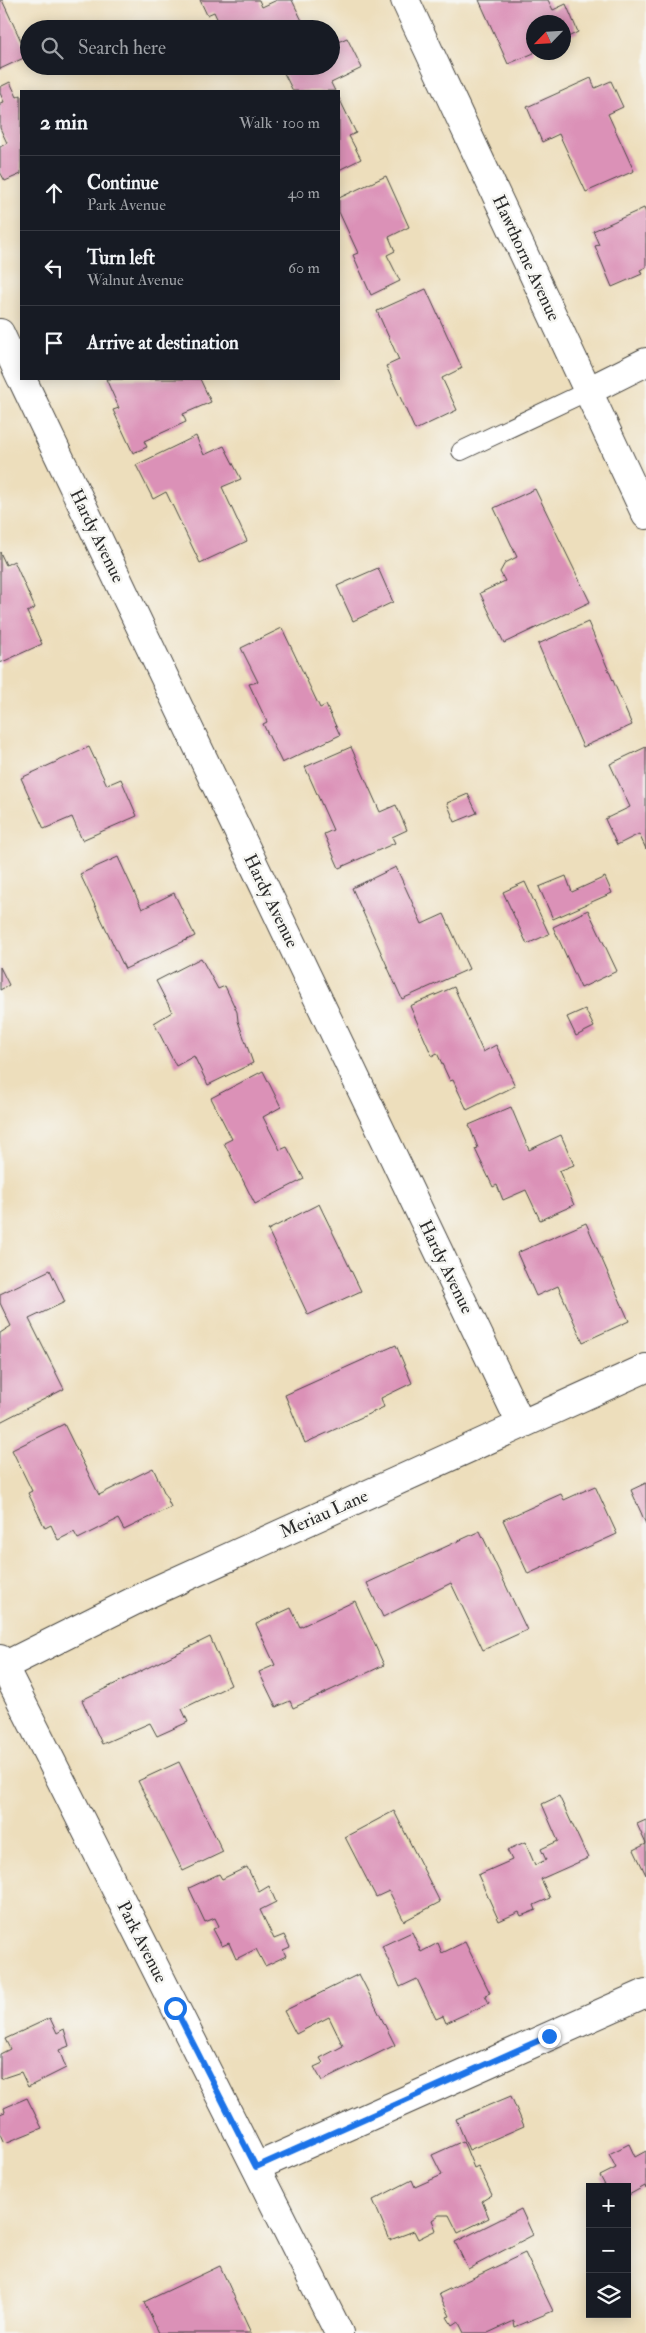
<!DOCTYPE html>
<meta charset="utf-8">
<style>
body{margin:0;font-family:"IM FELL Double Pica",serif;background:#20242c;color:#f1f3f6}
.controls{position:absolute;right:15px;bottom:15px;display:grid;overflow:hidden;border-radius:0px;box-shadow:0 2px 12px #0003}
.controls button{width:45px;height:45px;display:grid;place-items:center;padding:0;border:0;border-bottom:1px solid #363941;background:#171b24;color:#f1f3f6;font:25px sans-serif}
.compass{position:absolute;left:526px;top:15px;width:45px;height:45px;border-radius:50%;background:#171b24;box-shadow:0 2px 12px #0003;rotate:245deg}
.stop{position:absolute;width:15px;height:15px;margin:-11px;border:4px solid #1a73e8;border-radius:50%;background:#fff}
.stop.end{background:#1a73e8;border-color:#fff;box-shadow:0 1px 5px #0008}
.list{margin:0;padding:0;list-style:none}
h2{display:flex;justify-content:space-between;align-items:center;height:65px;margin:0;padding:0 20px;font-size:21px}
h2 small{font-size:16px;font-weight:400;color:#9ea1a6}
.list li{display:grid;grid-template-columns:32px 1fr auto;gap:15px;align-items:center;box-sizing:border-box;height:75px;padding:0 20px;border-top:1px solid #363941}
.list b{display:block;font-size:19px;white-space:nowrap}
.list p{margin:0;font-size:16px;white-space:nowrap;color:#9ea1a6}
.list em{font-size:16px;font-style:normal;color:#9ea1a6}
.icon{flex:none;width:28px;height:28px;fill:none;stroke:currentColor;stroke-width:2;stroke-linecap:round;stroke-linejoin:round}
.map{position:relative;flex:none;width:646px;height:2333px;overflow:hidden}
.search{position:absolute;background:#171b24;box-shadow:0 2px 12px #0003;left:20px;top:20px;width:320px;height:55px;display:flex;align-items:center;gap:12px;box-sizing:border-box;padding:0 18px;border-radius:28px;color:#9ea1a6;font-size:19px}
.panel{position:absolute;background:#171b24;box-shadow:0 2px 12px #0003;left:20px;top:90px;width:320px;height:290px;border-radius:0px}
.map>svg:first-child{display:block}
</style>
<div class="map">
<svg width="646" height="2333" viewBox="0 0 646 2333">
<rect width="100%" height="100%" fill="#f6f6f2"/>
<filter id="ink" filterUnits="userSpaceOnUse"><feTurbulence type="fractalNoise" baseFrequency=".02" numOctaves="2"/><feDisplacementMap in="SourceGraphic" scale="10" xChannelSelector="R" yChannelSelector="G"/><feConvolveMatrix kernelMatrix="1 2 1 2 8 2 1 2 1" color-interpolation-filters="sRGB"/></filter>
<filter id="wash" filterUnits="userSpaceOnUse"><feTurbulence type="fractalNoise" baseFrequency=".0096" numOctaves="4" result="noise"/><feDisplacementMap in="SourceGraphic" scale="20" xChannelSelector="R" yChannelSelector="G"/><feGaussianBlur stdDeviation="1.12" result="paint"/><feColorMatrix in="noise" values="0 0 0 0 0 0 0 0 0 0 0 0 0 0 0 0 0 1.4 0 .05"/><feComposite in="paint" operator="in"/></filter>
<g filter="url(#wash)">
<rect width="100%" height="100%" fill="#eddebc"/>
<g id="blocks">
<path fill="#db91b7" d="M0 0H2L28 56 0 69Z
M200 0H259L262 7 277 0H292L306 29H222L214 12 207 15Z
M479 0H548L553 10 566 4 578 32 564 39V22H534V53L508 64Z
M347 38 362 68 331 83 335 91H293L282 69 288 66H331V45Z
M591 78 595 88 611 81 623 107 608 114 634 171 586 192 559 134 542 142 527 107Z
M10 82 17 97 21 95V174L5 181 0 172V147L7 143 0 128V103L4 102 0 93V87Z
M339 98 356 133 349 136 361 159 339 170Z
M386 176 409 227 389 237 395 251 387 255 400 281 371 295 353 255 358 253 339 212V198Z
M644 208 646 213V267L640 270 642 274 612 287 595 246 599 245 593 231Z
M426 289 462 368 442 378 457 410 415 430 386 366 399 360 377 311Z
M106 379H200L211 402 183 414 186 422 144 441 147 447 133 453 113 410 119 408Z
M196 436 204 455 224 446 241 479 222 487 247 541 200 563 166 492 153 499 136 465Z
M535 489 590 602 504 643 480 593 505 581 500 572 505 563 517 557 494 508Z
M0 552 6 565 14 561 35 608 27 612 42 644 0 663Z
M378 568 393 602 353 621 337 586Z
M588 622 632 725 583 747 538 644Z
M282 628 320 708 326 705 340 735 282 763 263 724 267 722 249 684 258 682 241 648Z
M89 747 107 785 121 779 137 816 82 840 72 817 44 829 21 778Z
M351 747 380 812 396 805 407 830 392 837 395 843 339 868 324 834 333 830 305 767Z
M646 747V849L639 834 617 845 605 819 630 807 610 764Z
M468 794 477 813 455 822 447 803Z
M118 857 142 909 174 893 195 936 125 969 80 874Z
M396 867 422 924 444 914 469 969 402 999 352 888Z
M566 876 572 892 605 877 612 893 553 919 539 887Z
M525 882 549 934 527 944 503 892Z
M588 910 617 971 581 988 553 927Z
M201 958 218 989 225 986 237 1012 238 1021 253 1063 208 1085 194 1056 176 1066 154 1023 172 1012 156 981Z
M0 967 9 985 0 990Z
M454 987 483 1052 496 1045 515 1086 467 1110 453 1080 450 1081 437 1053 432 1056 410 1006Z
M585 1009 594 1027 576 1036 567 1017Z
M263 1071 281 1107 263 1117 280 1150 287 1147 304 1179 255 1204 224 1143 232 1139 211 1098Z
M511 1107 529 1150 561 1135 574 1165 559 1171 574 1205 540 1220 526 1190 503 1200 497 1185 493 1187 475 1149 478 1148 469 1125Z
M319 1204 361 1291 308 1315 268 1230Z
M586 1223 629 1321 583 1342 558 1286 536 1296 517 1253Z
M50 1270 65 1302 29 1319 64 1389 0 1422V1333L11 1326 0 1303V1294Z
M396 1345 412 1383 381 1398 384 1407 305 1443 285 1395Z
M64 1424 99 1495 153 1468 171 1507 124 1530 118 1519 78 1539 74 1532 58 1540 51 1525 45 1528 28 1493 32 1491 12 1450Z
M646 1483V1524L631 1490Z
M595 1486 617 1534 528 1574 503 1520 561 1494 564 1500Z
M480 1531 527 1630 483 1650 451 1583 383 1617 367 1583Z
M355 1601 384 1665 293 1708 290 1701 276 1707 259 1672 275 1665 256 1624 291 1608 300 1627Z
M210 1637 231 1685 182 1709 188 1722 157 1736 150 1723 102 1744 82 1700Z
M179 1762 223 1852 183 1871 138 1781Z
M559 1796 588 1858 541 1879 550 1898 534 1905 536 1910 521 1916 519 1912 499 1921 478 1875 512 1860 507 1850 525 1842 535 1865 546 1860 541 1849 558 1841 542 1804Z
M394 1811 440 1902 404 1921 389 1891 376 1897 345 1837Z
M646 1820V1844L637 1824Z
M646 1844V1875L634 1850Z
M247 1867 259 1892 269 1886 276 1902 260 1910 274 1939 284 1935 290 1947 283 1950 286 1956 265 1966 256 1949 236 1959 229 1943 222 1946 213 1929 219 1926 215 1918 205 1922 189 1888 219 1874 222 1879Z
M412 1932 421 1952 438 1943 442 1953 465 1942 490 1993 485 1995 489 2003 446 2023 443 2016 436 2019 417 1979 400 1987 382 1946Z
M359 1974 395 2045 322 2081 314 2067 323 2063 320 2058 343 2046 329 2017 296 2034 284 2011Z
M50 2018 57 2033 64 2029 69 2046 59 2050 66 2068 28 2087 21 2072 0 2079V2054L10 2049 5 2039Z
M511 2096 524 2126 469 2150 456 2119Z
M27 2098 42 2128 5 2143 0 2132V2114L5 2112 4 2108Z
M463 2141 474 2168 478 2166 492 2195 482 2201 489 2218 458 2233 449 2215H439L432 2220 436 2230 418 2239 414 2231 390 2240 373 2200 412 2180 415 2187 442 2175 432 2155Z
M629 2144 635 2157 646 2151V2189L645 2186 627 2196V2187H606L600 2176 616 2168 609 2154Z
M521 2209 533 2235 468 2269 455 2242Z
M525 2253 553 2311 515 2327 514 2321 488 2333H464L458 2321 452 2325 447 2317 450 2316 439 2294Z
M220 2266 251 2333H159L144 2302Z"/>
</g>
</g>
<g filter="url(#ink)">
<use href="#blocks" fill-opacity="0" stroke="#484641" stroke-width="1"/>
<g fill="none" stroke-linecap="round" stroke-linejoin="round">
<g stroke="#484641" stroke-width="20">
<path id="service" d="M461 451 588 391"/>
</g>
<g stroke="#484641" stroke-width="30">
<path id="minor" d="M405 0 646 515
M0 333 21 378
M22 379 521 1424
M588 391 646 362
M4 1666 150 1593 646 1368
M256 2167 646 1993"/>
</g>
<g stroke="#484641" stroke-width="30">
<path id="tertiary" d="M0 1659 339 2333"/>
</g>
<use href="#service" stroke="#fff" stroke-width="18"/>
<use href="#minor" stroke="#fff" stroke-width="28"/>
<use href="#tertiary" stroke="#fff" stroke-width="28"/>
</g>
</g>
<g fill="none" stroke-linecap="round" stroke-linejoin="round" filter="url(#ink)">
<path stroke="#1a73e8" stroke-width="6" d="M175 2008 256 2167 549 2036"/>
</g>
<g text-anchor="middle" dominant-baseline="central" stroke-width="5" stroke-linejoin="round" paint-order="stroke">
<g font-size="18" fill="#2b2b2b" stroke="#f6f6f2">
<text transform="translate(526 258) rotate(65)">Hawthorne Avenue</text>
<text transform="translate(97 536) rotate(64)">Hardy Avenue</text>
<text transform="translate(271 901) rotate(64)">Hardy Avenue</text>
<text transform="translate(446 1267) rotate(64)">Hardy Avenue</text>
<text transform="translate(324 1514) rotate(-24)">Meriau Lane</text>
<text transform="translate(142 1942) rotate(63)">Park Avenue</text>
</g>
</g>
</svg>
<div class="controls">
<button>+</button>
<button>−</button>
<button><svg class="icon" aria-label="layers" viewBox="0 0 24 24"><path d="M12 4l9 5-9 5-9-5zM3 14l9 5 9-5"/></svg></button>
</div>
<svg class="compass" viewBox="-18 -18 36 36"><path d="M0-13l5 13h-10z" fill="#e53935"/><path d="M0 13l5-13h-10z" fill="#9ea1a6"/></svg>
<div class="stop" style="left:175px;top:2008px"></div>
<div class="stop end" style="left:549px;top:2036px"></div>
<div class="search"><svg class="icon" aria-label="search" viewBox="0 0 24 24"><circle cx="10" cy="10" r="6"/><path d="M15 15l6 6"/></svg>Search here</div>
<section class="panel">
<h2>2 min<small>Walk · 100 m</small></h2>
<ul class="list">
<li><svg class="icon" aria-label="ahead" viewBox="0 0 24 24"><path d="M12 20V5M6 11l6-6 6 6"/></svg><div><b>Continue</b><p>Park Avenue</p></div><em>40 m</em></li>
<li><svg class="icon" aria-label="left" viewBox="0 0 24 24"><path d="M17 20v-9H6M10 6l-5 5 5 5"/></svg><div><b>Turn left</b><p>Walnut Avenue</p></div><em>60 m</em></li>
<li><svg class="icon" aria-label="arrive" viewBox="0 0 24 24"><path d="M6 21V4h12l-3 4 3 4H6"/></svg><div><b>Arrive at destination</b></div></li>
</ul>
</section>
</div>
